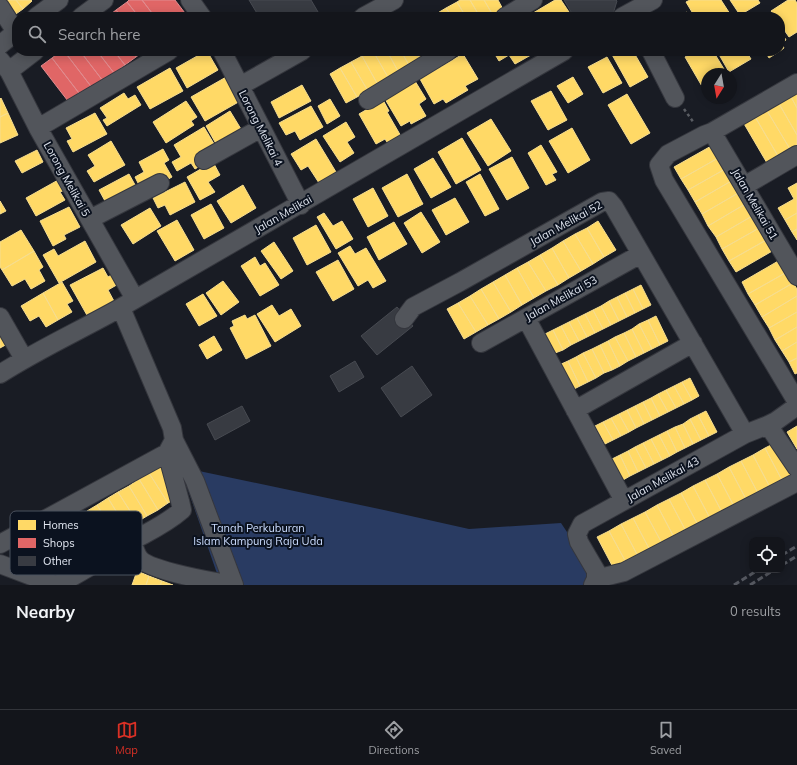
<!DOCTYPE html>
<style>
body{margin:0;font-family:Mulish,sans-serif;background:#202228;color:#f1f3f6}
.controls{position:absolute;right:12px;bottom:12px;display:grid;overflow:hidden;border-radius:8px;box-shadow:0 2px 10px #0003}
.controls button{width:36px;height:36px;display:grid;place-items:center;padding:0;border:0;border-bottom:1px solid #32343a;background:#13151b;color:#f1f3f6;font:20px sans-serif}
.compass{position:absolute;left:701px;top:68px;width:36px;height:36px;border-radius:50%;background:#13151b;box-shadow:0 2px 10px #0003;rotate:191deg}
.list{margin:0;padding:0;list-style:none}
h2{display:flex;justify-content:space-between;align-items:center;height:52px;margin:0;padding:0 16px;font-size:17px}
h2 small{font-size:13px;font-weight:400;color:#9d9fa3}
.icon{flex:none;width:22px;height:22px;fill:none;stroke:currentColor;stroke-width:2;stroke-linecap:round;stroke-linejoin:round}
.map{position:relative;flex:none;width:797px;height:585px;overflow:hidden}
.search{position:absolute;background:#13151b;box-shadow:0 2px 10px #0003;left:12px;right:12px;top:12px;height:44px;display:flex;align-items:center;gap:10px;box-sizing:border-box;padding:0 14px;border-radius:16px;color:#9d9fa3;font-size:15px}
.sheet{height:124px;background:#13151b}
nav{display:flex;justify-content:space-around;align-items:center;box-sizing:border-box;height:56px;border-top:1px solid #32343a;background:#13151b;font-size:11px;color:#9d9fa3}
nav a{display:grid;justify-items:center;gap:2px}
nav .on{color:#d93025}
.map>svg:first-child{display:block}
</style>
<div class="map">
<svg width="797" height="585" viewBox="0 0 797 585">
<rect width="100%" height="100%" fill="#191c24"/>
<path fill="#293b62" d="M180 467 384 510 469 529 561 523 575 544 591 575 586 585H221Z"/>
<path fill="#ffd966" stroke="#f6dd8f" d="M0 0H16L23 9 13 16Z
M16 0H31L32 1 23 9Z
M460 0H470L480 17H466L457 2Z
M470 0H484L494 17H480Z
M484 0H498L505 13 498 17H494Z
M555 0H561L569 12 564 14 566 17H529L528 16Z
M690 0H721L732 17H695L686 2Z
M730 0H758L760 3 740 15Z
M788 0H795L797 3V32L789 37 780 24V17H776L771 11Z
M457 2 466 17H452L446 8Z
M446 8 452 17H438L436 14Z
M687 12 690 17H678Z
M780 30 786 40 781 43 784 48 780 51Z
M206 51H207L218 70 187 88 176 68Z
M370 51H373L389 79 378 85 362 56Z
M373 51H387L399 73 389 79Z
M387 51H401L410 67 399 73Z
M401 51H415L421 61 410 67Z
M415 51H429L431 55 421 61Z
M493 51H538L515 64 509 55 499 61Z
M610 51H633L648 77 630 87Z
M696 51H713L727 74H707V86L703 88 685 57Z
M717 51H746L751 59 729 72Z
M765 51H780L769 58Z
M463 54 478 79 465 86 468 90 446 103 443 99 434 104 420 79Z
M362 56 378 85 368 91 351 62Z
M607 57 622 83 603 93 588 67Z
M351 62 368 91 357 97 340 68Z
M170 68 183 91 150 109 137 87Z
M340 68 357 97 346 103 330 74Z
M228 76 242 100 205 121 191 97Z
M573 77 583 94 568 103 557 86Z
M415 81 426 99 419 104 426 116 411 124 410 121 401 126 385 99Z
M302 85 311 101 279 118 271 102Z
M551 91 567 120 548 130 531 101Z
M797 91V108L790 95Z
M124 93 128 99 135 95 141 105 107 126 103 120 107 118 100 108Z
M627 94 650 133 631 144 608 105Z
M790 95 797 108V135L778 102Z
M1 98 8 113 0 117V99Z
M330 99 340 116 327 124 318 106Z
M383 100 389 111 387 112 402 138 389 145 385 139 376 144 359 114Z
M186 101 197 117 191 121 194 125 166 143 153 122Z
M778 102 797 135V146L790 149 766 109Z
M311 106 323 127 300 140 295 131 286 135 279 123Z
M766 109 790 149 778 156 754 115Z
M230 111 244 134 219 149 206 126Z
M8 113 18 135 0 143V117Z
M95 113 107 134 73 152 67 141 72 139 66 128Z
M754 115 778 156 767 163 743 122Z
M491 119 511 151 488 166 467 133Z
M346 122 355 137 347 142 354 153 340 162 323 136Z
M204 127 220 154 195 169 191 163 177 171 172 162 181 157 174 145Z
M572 128 590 160 568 173 549 141Z
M462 138 481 170 456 184 438 152Z
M316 139 336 172 319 183 308 166 301 170 291 154Z
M111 141 125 165 94 182 87 171 95 166 88 155Z
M541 145 557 172 552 174 556 180 546 185 528 153Z
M713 145 720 157 681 179 674 167Z
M163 149 169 160 164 163 172 177 143 193 135 177 144 172 139 162Z
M37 150 43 162 22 173 15 161Z
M512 157 529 188 507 200 489 169Z
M720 157 727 168 688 190 681 179Z
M433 158 451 187 431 198 414 169Z
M213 162 220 175 208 182 215 192 200 200 187 177Z
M727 168 733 180 695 202 688 190Z
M129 174 139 192 114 205 110 198 105 201 99 190Z
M407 174 423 204 398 217 382 188Z
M480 174 499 209 485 216 466 182Z
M60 179 65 190 60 192 65 200 36 216 26 198Z
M733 180 740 192 702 214 695 202Z
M185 182 195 202 170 215 165 205 158 208 153 198Z
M797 183V213L785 220 778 208 794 199 788 188Z
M243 185 256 208 231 223 217 201Z
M373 188 388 216 368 227 353 199Z
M740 192 747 203 708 226 702 214Z
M455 198 469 222 446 235 432 210Z
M0 201 6 211 0 214Z
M747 203 754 215 716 237 708 226Z
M211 204 224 228 204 239 191 215Z
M69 207 80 227 64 235 66 239 53 246 40 221Z
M150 208 161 226 133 244 121 225Z
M421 212 440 242 422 253 404 223Z
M324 213 333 226 342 221 353 239 336 249 317 217Z
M797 213V229L792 232 785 220Z
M754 215 761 227 722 249 716 237Z
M177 220 194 250 175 261 157 231Z
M598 221 616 250 604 257 587 228Z
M394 222 407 244 379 260 367 237Z
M316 225 331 252 307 265 293 238Z
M761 227 768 239 729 261 722 249Z
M587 228 604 257 593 264 575 234Z
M797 229V240L792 232Z
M21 230 34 251 2 270 0 267V242Z
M575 234 593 264 581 271 563 241Z
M768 239 774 250 736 272 729 261Z
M85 241 96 262 59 283 43 255 54 249 58 256Z
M563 241 581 271 569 278 552 248Z
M274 242 293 271 281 279 261 251Z
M350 246 355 254 366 248 386 281 373 288 368 280 358 286 338 253Z
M552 248 569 278 558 285 540 255Z
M34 251 43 267 39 270 45 281 31 289 25 279 12 286 2 270Z
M540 255 558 285 546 291 528 262Z
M255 257 260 266 265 263 279 285 260 296 241 266Z
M338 260 354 289 333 301 316 272Z
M780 260 787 272 748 294 742 282Z
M528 262 546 291 534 298 517 268Z
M103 268 108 277 115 273 120 283 108 290 115 303 88 317 70 285Z
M517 268 534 298 522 305 505 275Z
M787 272 793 283 755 305 748 294Z
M505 275 522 305 511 312 493 282Z
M223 281 239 302 221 315 206 293Z
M62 282 73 301 67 304 72 312 58 320 43 293Z
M493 282 511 312 499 319 481 289Z
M793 283 797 289V296L762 317 755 305Z
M641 285 651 305 643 309 633 289Z
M481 289 499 319 488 325 470 296Z
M633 289 643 309 635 313 625 293Z
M43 293 58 320 46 327 39 316 30 321 21 306Z
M625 293 635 313 627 317 617 297Z
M203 294 217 316 199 326 186 304Z
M470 296 488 325 476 332 458 303Z
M797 296V312L769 328 762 317Z
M617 297 627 317 619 321 609 301Z
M609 301 619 321 611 325 601 306Z
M458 303 476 332 464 339 447 309Z
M272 305 279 316 291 309 301 326 275 342 257 314Z
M601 306 611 325 603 329 593 310Z
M593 310 603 329 595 333 585 314Z
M797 312V327L775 340 769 328Z
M585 314 595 333 587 337 577 318Z
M245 315 247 319 255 315 271 346 246 359 230 328 234 326 232 321Z
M656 316 668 341 660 345 648 320Z
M577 318 587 337 579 341 569 322Z
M648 320 660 345 652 349 639 324Z
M569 322 579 341 571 345 561 326Z
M0 323 11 342 0 348Z
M639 324 652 349 644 353 632 329Z
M561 326 571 345 563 350 553 330Z
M797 327V342L782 351 775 340Z
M632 329 644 353 636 357 624 333Z
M553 330 563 350 555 353 545 334Z
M624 333 636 357 628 361 615 337Z
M214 336 222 350 207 359 199 345Z
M615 337 628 361 620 366 608 341Z
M608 341 620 366 612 370 600 345Z
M797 342V358L789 362 782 351Z
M600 345 612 370 604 373 592 349Z
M592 349 604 373 596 378 583 353Z
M583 353 596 378 588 382 576 357Z
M576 357 588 382 580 386 568 361Z
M797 358V373L795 374 789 362Z
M568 361 580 386 572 390 559 365Z
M690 378 699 396 692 400 682 382Z
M682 382 692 400 684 404 674 386Z
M674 386 684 404 676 408 666 390Z
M666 390 676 408 668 412 658 394Z
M658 394 668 412 660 416 651 398Z
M651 398 660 416 652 420 643 402Z
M643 402 652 420 644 424 635 406Z
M635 406 644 424 636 428 627 410Z
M627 410 636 428 629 432 619 414Z
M706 411 717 432 709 436 698 415Z
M619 414 629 432 621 436 611 418Z
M698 415 709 436 701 440 690 419Z
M611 418 621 436 613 440 603 422Z
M690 419 701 440 693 444 683 424Z
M603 422 613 440 605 444 595 426Z
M683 424 693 444 685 448 675 427Z
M797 426V449L787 432Z
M675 427 685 448 677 452 667 431Z
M667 431 677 452 670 456 659 435Z
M659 435 670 456 662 460 651 439Z
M651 439 662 460 654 464 643 443Z
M777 442 797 478 784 484 765 448Z
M643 443 654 464 646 468 635 447Z
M635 447 646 468 638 472 628 451Z
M765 448 784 484 772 491 753 455Z
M628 451 638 472 630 476 620 455Z
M620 455 630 476 623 480 612 459Z
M753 455 772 491 760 497 741 461Z
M741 461 760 497 748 503 729 467Z
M160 466 179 497 168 503 149 473Z
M729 467 748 503 736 510 717 474Z
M149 473 168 503 158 510 139 479Z
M717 474 736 510 724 516 705 480Z
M139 479 158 510 147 516 129 486Z
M705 480 724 516 712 522 693 486Z
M129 486 147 516 137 522 118 492Z
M693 486 712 522 700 529 681 493Z
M118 492 137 522 127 529 108 498Z
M681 493 700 529 688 535 669 499Z
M108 498 127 529 116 535 97 505Z
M669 499 688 535 676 541 657 505Z
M97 505 116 535 106 541 87 511Z
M657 505 676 541 664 547 645 512Z
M645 512 664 547 652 554 633 518Z
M633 518 652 554 640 560 621 524Z
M621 524 640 560 628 566 609 531Z
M609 531 628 566 616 573 597 537Z
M137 571 149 576 146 585H132Z
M149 576 162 581 160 585H146Z
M162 581 173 585H160Z"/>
<path fill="#e06666" stroke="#e08c8f" d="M129 0H142L155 17H139L127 2Z
M142 0H175L188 17H155Z
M127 2 139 17H122L116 10Z
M116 10 122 17H107Z
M61 51H64L93 89 82 97 52 58Z
M64 51H80L103 81 93 89Z
M80 51H97L114 73 103 81Z
M97 51H114L125 65 114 73Z
M114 51H131L136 57 125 65Z
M131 51H144L136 57Z
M52 58 82 97 71 105 41 66Z"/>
<path fill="#383b42" stroke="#474a51" d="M249 0H311L321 17H254L258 15Z
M564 0H616L617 1 613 14 607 17H574Z
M397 307 413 326 377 355 361 336Z
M355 361 364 377 339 392 330 376Z
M412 366 432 395 401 417 381 388Z
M242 406 250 421 215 440 207 424Z"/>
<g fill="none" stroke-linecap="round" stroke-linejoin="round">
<g stroke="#35373e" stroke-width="20">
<path id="minor" d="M190 0 202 17
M0 7 16 32
M36 17 59 0
M81 17 104 0
M363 17 394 0
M505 17 533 0
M622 17 653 0
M0 45 17 31
M222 51 301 205
M651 51 675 98
M0 60 9 71 38 128 135 299
M9 71 35 51
M797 83 712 132 704 135 668 154 659 165 664 180 797 402
M240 86 302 51
M368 100 448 51
M38 128 169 51
M712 132 797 276
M204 160 261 128
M744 186 797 155
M90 219 160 183
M0 317 24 359
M526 318 624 501
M404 319 413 307 460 282 602 202 609 201 614 207 745 434
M481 343 641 254
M0 374C39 349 81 330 120 308 269 223 417 137 564 51
M575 410 693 343
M768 425 797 468
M174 440 195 481 234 585
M132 541C134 547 136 554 139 558 149 571 215 582 233 585
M0 544 167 453
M0 564 55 585
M596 579V571L579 542 577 534 582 524 745 434 768 425 776 421 797 406
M57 585C83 572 107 556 132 541 150 531 166 524 182 510L180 501 167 453 174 440 172 428 121 308
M593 585 596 579 624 572 797 482"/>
</g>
<path stroke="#5a5d63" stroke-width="2.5" stroke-dasharray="3 3" stroke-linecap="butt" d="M684 109 694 123"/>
<use href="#minor" stroke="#52555b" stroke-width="18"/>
<path stroke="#555860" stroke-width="3" stroke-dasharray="6 3" stroke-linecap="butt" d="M782 555 797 546
M782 565 797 556
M734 585 758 570
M750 585 774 570"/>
</g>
<g text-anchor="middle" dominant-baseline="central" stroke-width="4" stroke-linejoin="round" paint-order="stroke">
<g font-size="11" fill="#e1e6f0" stroke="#0b121f">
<text transform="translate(261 128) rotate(63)">Lorong Melikai 4</text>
<text transform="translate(67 179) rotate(61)">Lorong Melikai 5</text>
<text transform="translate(755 204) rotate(60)">Jalan Melikai 51</text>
<text transform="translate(283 214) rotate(-30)">Jalan Melikai</text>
<text transform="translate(566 223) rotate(-29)">Jalan Melikai 52</text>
<text transform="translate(561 298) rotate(-29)">Jalan Melikai 53</text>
<text transform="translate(663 479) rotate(-29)">Jalan Melikai 43</text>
</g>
<g font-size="11" fill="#cbdcfe" stroke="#0b121f">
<text x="258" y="528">Tanah Perkuburan<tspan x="258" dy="13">Islam Kampung Raja Uda</tspan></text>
</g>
</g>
<rect x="10" y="511" width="132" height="64" rx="6" fill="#0b121f" stroke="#4b525e" stroke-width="1"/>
<rect x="18" y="520" width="18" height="10" fill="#ffd966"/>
<rect x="18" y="538" width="18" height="10" fill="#e06666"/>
<rect x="18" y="556" width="18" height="10" fill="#383b42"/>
<g font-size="11" fill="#e1e6f0">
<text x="43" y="529">Homes</text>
<text x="43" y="547">Shops</text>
<text x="43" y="565">Other</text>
</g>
</svg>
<div class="controls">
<button><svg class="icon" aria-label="locate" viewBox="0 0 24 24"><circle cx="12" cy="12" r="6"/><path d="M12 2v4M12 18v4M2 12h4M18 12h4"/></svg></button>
</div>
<svg class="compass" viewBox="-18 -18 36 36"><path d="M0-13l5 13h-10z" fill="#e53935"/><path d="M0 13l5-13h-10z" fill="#9d9fa3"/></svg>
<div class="search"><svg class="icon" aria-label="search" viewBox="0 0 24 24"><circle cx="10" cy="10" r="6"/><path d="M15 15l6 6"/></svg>Search here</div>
</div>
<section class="sheet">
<h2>Nearby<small>0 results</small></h2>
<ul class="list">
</ul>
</section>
<nav>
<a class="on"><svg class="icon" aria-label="map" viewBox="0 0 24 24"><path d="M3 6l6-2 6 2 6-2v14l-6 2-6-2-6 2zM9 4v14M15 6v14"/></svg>Map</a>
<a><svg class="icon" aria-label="directions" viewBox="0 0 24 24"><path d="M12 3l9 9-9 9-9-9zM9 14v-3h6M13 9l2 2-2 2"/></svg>Directions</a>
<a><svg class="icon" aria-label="saved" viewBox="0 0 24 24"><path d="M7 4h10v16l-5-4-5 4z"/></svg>Saved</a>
</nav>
